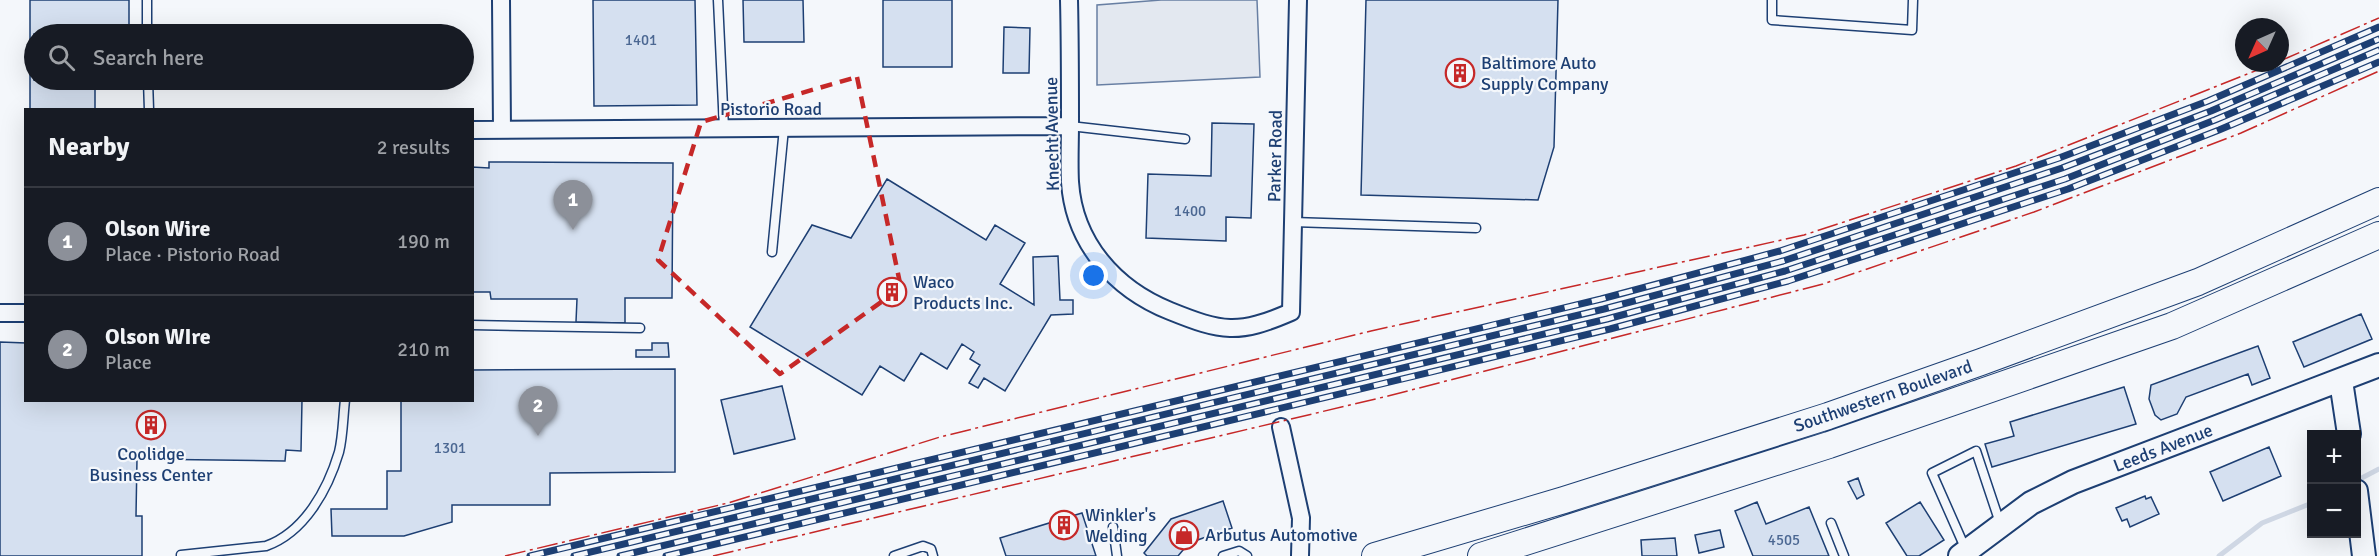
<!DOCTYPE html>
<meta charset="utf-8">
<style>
body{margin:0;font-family:Signika,sans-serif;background:#242831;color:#f1f3f6}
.controls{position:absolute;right:18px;bottom:18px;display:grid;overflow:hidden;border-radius:0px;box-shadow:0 6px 24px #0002}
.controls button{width:54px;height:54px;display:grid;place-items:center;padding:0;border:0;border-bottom:2px solid #363941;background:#171b24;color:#f1f3f6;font:30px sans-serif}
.compass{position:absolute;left:2235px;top:18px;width:54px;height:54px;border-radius:50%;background:#171b24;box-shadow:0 6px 24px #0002;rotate:225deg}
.you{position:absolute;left:1094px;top:276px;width:21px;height:21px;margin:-15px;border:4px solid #fff;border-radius:50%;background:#1a73e8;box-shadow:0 0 0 9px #1a73e833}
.badge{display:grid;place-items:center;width:39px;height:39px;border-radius:50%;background:#8c9099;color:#fff;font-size:20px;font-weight:700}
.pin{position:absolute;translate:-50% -50px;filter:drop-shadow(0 2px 3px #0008)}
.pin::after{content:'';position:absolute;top:32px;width:21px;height:18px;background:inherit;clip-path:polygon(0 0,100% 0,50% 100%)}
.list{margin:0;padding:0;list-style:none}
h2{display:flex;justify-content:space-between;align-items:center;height:78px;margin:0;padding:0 24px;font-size:26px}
h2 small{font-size:20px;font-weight:400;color:#9ea1a6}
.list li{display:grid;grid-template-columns:39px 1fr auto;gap:18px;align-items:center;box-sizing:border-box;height:108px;padding:0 24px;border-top:2px solid #363941}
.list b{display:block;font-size:22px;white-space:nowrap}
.list p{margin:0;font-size:20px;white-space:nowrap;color:#9ea1a6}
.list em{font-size:20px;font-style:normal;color:#9ea1a6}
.icon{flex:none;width:33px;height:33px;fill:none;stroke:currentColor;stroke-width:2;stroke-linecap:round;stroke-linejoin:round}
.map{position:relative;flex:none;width:2379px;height:556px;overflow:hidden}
.search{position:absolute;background:#171b24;box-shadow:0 6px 24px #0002;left:24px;top:24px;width:450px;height:66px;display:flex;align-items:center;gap:15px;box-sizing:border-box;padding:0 21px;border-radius:33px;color:#9ea1a6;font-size:22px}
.panel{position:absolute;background:#171b24;box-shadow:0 6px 24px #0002;left:24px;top:108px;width:450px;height:294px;border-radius:0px}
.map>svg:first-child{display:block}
</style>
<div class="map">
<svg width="2379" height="556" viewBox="0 0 2379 556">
<rect width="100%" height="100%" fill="#f4f7fb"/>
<path fill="#e3e8f0" stroke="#687fa3" stroke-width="1.5" d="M1161 0H1257L1260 77 1097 85V5Z"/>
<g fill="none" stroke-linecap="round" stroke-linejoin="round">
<path stroke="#cfd7e4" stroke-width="5" d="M2356 481 2379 469
M2219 556 2262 523 2312 503"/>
</g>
<path fill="#d5e0f0" stroke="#1d3f73" stroke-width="1.5" d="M30 0H129V34H34V80H95V110H30Z
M593 0H695L697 105 594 106Z
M743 0H803L804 42H744Z
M883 0H952V67H883Z
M1366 0H1558L1554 147 1538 200 1361 195Z
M1004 27 1030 28 1029 73H1003Z
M1212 123 1254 124 1251 218 1226 217V241L1146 238 1148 174 1211 176Z
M489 162 673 163 672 298H625V323L576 322 577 299H491L490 292H472V167L489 168Z
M887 179 986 240 995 225 1025 243 1000 284 1034 305 1033 257 1058 256 1060 300H1073V314L1051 315 1005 391 984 378 978 388 969 383 980 365 970 359 974 352 962 344 947 369 921 353 904 381 880 366 862 395 750 327 812 225 851 238Z
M2361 314 2372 339 2304 367 2293 342Z
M0 342 26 343V400H302L301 451 286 450 285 461 137 459 136 516H142V556H0Z
M652 343H668L669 357H636V350H652Z
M2258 346 2270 378 2252 385 2248 374 2186 397 2177 414 2161 420 2155 415 2149 399 2151 385Z
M675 369V472L550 473V505H452V522L404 536H332L331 509H387V471H401V400H472V370Z
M782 386 795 439 734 454 721 400Z
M2124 387 2136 424 1992 467 1985 444 2014 436 2010 422Z
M2269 447 2281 476 2223 501 2210 472Z
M1858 478 1864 495 1857 499 1848 482Z
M2145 496 2146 499 2151 497 2159 514 2130 527 2127 519 2122 521 2116 508Z
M1223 501 1232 528 1189 543 1178 556H1147L1144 553 1171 519Z
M1757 502 1766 524 1809 507 1829 556H1753L1735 511Z
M1920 502 1944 540 1919 556H1907L1886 523Z
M1082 513 1096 556H1006L1000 538Z
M1720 530 1724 547 1699 553 1695 535Z
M1675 538 1677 556H1642L1641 540Z"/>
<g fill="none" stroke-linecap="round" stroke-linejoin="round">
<g stroke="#1d3f73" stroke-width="11">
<path id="lane" d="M147 0V34
M718 0 724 128
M1772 0V20L1912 30 1913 0
M148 80 149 110
M1070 126 1185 139
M1293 222 1476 228
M772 252 784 128
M472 325 640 328
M1831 523 1844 556
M1113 527 1117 556
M1966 550 1932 473 1976 451 2000 523
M181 555 266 546C305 532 328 489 339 452 343 436 343 417 345 400
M894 556 923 546 931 549 933 556
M1223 556 1239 551 1247 556"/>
</g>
<g stroke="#1d3f73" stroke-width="20">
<path id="street" d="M501 0 502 130
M1069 0C1070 41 1070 82 1070 123 1070 143 1069 163 1070 182 1074 243 1115 289 1170 311 1222 332 1238 335 1291 312L1298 0
M472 130 1070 126
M0 313H26
M1281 427 1301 518 1300 556"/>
</g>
<g stroke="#1d3f73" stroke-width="26">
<path id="secondary" d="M2341 381 2349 434
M2356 491 2364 556
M1960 556 2031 503 2073 482 2379 365"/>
</g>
<g stroke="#1d3f73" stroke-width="28">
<path id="primary" d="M1375 556 1564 500 1828 416 1981 362 2198 282 2379 201
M1481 556 1829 445 2172 326 2379 235"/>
</g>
<use href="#lane" stroke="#f4f7fb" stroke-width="8"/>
<use href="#street" stroke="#f4f7fb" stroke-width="16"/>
<use href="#secondary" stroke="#f4f7fb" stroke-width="22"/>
<use href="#primary" stroke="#f4f7fb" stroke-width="26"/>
<g stroke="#1d3f73" stroke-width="7">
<path id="rail" d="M530 556 1601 299 1780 251 2059 158 2208 101 2379 27
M574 556 1604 309 1783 261 2062 168 2211 111 2379 39
M620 556 1607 319 1785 271 2065 179 2215 120 2379 50
M666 556 1610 329 1788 281 2068 189 2219 130 2379 62"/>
</g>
<use href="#rail" stroke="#f4f7fb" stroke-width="4.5" stroke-dasharray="14" stroke-linecap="butt"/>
<path stroke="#c62828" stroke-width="1.5" stroke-dasharray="21 4.5 3 4.5" stroke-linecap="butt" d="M2280 61 2379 18
M505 556 728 503 940 437 1371 331 1804 235 2016 166 2275 63
M713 556 1388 396 1823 284 2034 212 2241 133 2379 71"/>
</g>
<path fill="none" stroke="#c62828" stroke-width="4.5" stroke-dasharray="12 8" stroke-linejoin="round" d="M857 77 901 288 780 374 658 260 701 122Z"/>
<defs>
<g id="building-ring" transform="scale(1.5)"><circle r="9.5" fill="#f4f7fb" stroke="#c62828" stroke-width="1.5"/><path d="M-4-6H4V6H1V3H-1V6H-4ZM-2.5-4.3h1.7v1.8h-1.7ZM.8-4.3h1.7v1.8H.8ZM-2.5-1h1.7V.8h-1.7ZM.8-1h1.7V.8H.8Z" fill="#c62828"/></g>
<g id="shop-ring" transform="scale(1.5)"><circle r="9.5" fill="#f4f7fb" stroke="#c62828" stroke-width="1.5"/><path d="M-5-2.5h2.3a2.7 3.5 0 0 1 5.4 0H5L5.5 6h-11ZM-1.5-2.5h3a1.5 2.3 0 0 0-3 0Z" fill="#c62828"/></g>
</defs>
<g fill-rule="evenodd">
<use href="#building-ring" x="1460" y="73"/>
<use href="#building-ring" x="892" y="292"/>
<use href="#building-ring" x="151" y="425"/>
<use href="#building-ring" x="1064" y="525"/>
<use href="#shop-ring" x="1184" y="535"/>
</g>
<g text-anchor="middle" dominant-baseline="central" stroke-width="4.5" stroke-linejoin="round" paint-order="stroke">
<g font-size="15" fill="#4b6792">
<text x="641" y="40">1401</text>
<text x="1190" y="211">1400</text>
<text x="450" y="448">1301</text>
<text x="1784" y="540">4505</text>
</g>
<g font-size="18" fill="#1d3f73" stroke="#f4f7fb" text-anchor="start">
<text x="1481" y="63">Baltimore Auto<tspan x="1481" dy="21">Supply Company</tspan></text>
<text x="913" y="282">Waco<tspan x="913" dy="21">Products Inc.</tspan></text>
<text x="151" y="454" text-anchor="middle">Coolidge<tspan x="151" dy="21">Business Center</tspan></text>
<text x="1085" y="515">Winkler's<tspan x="1085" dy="21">Welding</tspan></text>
<text x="1205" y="535">Arbutus Automotive</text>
</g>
<g font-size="18" fill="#1d3f73" stroke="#f4f7fb">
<text x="771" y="109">Pistorio Road</text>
<text transform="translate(1052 134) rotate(-91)">Knecht Avenue</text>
<text transform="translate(1275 156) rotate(-89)">Parker Road</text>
<text transform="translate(1883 396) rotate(-19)">Southwestern Boulevard</text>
<text transform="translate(2163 448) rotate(-21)">Leeds Avenue</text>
</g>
</g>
</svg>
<div class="controls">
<button>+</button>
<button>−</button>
</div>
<svg class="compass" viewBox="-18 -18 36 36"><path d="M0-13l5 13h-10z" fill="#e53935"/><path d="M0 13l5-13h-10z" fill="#9ea1a6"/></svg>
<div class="you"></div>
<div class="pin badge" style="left:573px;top:230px">1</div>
<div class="pin badge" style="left:538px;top:436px">2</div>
<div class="search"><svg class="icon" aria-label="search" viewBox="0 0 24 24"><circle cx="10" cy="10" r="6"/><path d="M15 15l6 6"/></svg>Search here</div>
<section class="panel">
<h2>Nearby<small>2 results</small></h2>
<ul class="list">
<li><span class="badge">1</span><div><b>Olson Wire</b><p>Place · Pistorio Road</p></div><em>190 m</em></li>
<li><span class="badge">2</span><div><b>Olson WIre</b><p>Place</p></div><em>210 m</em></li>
</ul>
</section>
</div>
